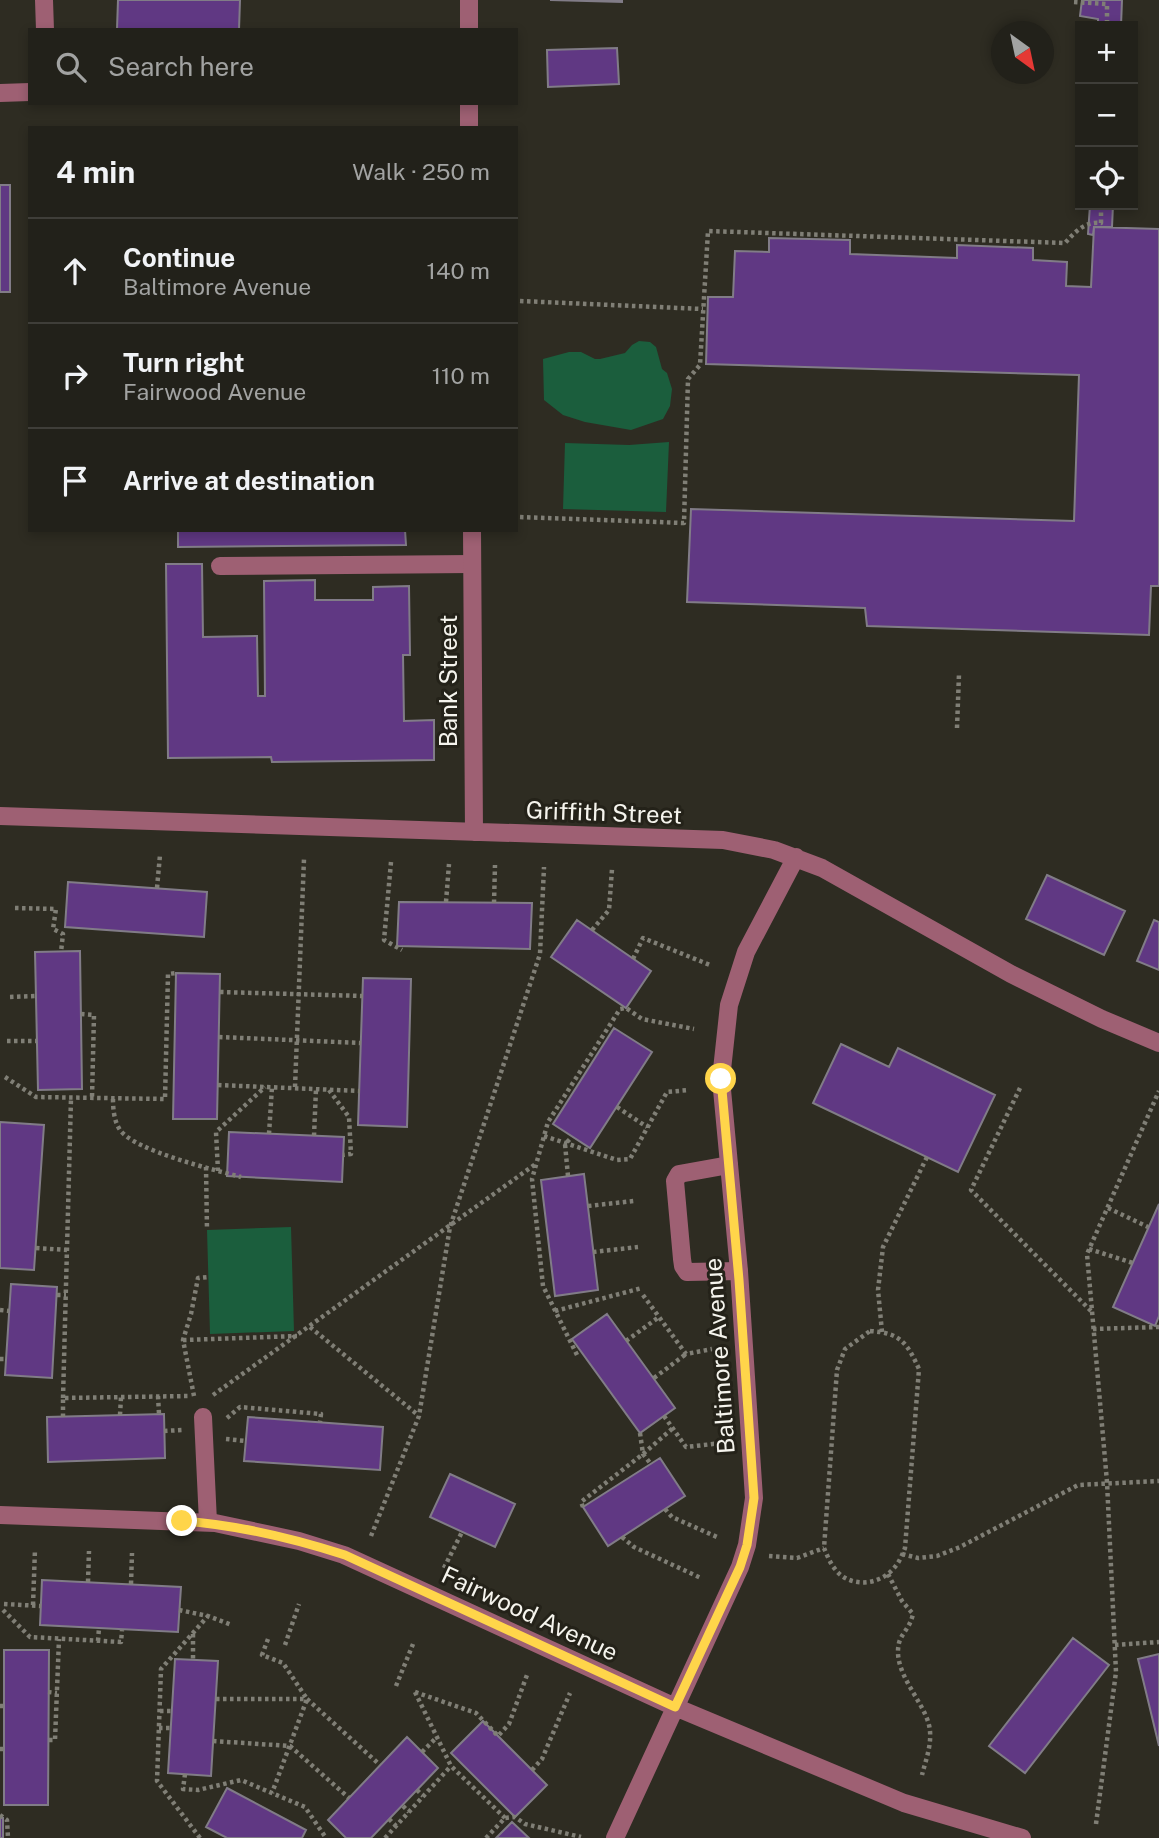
<!DOCTYPE html>
<meta charset="utf-8">
<style>
body{margin:0;font-family:"Public Sans",sans-serif;background:#2e2e27;color:#f1f3f6}
.controls{position:absolute;right:21px;top:21px;display:grid;overflow:hidden;border-radius:0px;box-shadow:0 4px 10px #0003}
.controls button{width:63px;height:63px;display:grid;place-items:center;padding:0;border:0;border-bottom:2px solid #3f3e39;background:#22211a;color:#f1f3f6;font:35px sans-serif}
.compass{position:absolute;left:991px;top:21px;width:63px;height:63px;border-radius:50%;background:#22211a;box-shadow:0 4px 10px #0003;rotate:147deg}
.stop{position:absolute;width:21px;height:21px;margin:-16px;border:5px solid #ffd54a;border-radius:50%;background:#fff}
.stop.end{background:#ffd54a;border-color:#fff;box-shadow:0 2px 7px #0008}
.list{margin:0;padding:0;list-style:none}
h2{display:flex;justify-content:space-between;align-items:center;height:91px;margin:0;padding:0 28px;font-size:30px}
h2 small{font-size:23px;font-weight:400;color:#a2a3a2}
.list li{display:grid;grid-template-columns:46px 1fr auto;gap:21px;align-items:center;box-sizing:border-box;height:105px;padding:0 28px;border-top:2px solid #3f3e39}
.list b{display:block;font-size:26px;white-space:nowrap}
.list p{margin:0;font-size:23px;white-space:nowrap;color:#a2a3a2}
.list em{font-size:23px;font-style:normal;color:#a2a3a2}
.icon{flex:none;width:38px;height:38px;fill:none;stroke:currentColor;stroke-width:2;stroke-linecap:round;stroke-linejoin:round}
.map{position:relative;flex:none;width:1159px;height:1838px;overflow:hidden}
.search{position:absolute;background:#22211a;box-shadow:0 4px 10px #0003;left:28px;top:28px;width:490px;height:77px;display:flex;align-items:center;gap:18px;box-sizing:border-box;padding:0 24px;border-radius:0px;color:#a2a3a2;font-size:26px}
.panel{position:absolute;background:#22211a;box-shadow:0 4px 10px #0003;left:28px;top:126px;width:490px;height:406px;border-radius:0px}
.map>svg:first-child{display:block}
</style>
<div class="map">
<svg width="1159" height="1838" viewBox="0 0 1159 1838">
<rect width="100%" height="100%" fill="#2e2c22"/>
<path fill="#1b5e3d" d="M639 341 650 342 656 347 662 369 667 373 672 389 670 406 663 419 631 430 585 422 563 415 544 400 543 359 569 352H581L595 359H600L625 353 632 345Z
M669 442 666 512 563 509 565 443 629 445Z
M291 1227 294 1331 210 1334 207 1230Z"/>
<path fill="#603883" stroke="#817c87" stroke-width="2" d="M118 0H240L239 30 117 29Z
M550 0H622V2Z
M1082 0H1122L1121 26H1098V19L1080 16Z
M617 48 619 84 548 87 547 50Z
M0 185H10V292H0Z
M1090 205H1113L1112 227H1094L1093 235 1088 234Z
M1094 227 1159 229V586H1151L1149 635 867 626 865 608 687 602 691 509 1074 521 1079 375 706 364 708 297H733L735 251 769 252V238L850 240V254L957 258V245L1033 248V260L1067 262 1066 286 1091 287Z
M178 530H405L406 545 178 547Z
M166 564H202L203 637 257 636 258 696H265L264 581 315 580V600H373V587L409 586 410 655H403L404 721 434 720V760L272 762 271 757 168 758Z
M1047 875 1125 911 1104 955 1026 919Z
M68 882 207 892 204 937 65 927Z
M399 902 532 903 530 949 397 946Z
M577 920 651 971 626 1008 551 957Z
M1154 920 1159 922V970L1137 961Z
M80 951 82 1089 38 1090 35 952Z
M176 973 220 974 217 1119H173Z
M363 978 411 979 407 1127 358 1125Z
M614 1028 652 1052 590 1148 553 1124Z
M841 1044 889 1067 898 1048 995 1095 958 1172 813 1103Z
M0 1122 44 1125 34 1270 0 1268Z
M229 1132 344 1137 342 1182 227 1176Z
M584 1174 598 1290 555 1296 541 1180Z
M1159 1204V1316L1155 1326 1113 1307Z
M11 1284 57 1287 52 1378 5 1375Z
M607 1314 675 1408 640 1433 572 1339Z
M164 1414 165 1458 48 1462 47 1417Z
M248 1417 383 1427 380 1470 244 1461Z
M660 1458 685 1496 608 1546 583 1507Z
M450 1474 515 1504 495 1547 430 1517Z
M42 1580 181 1587 178 1632 40 1625Z
M1073 1638 1109 1665 1025 1773 989 1746Z
M4 1650H49L48 1805H4Z
M1159 1654V1746L1138 1659Z
M175 1659 218 1661 211 1776 168 1773Z
M483 1721 547 1785 515 1817 451 1753Z
M407 1737 438 1768 371 1838H346L328 1820Z
M227 1788 306 1830 302 1838H227L206 1827Z
M0 1818H3V1838H0Z
M512 1822 529 1838H496Z"/>
<g fill="none" stroke-linecap="round" stroke-linejoin="round">
<path stroke="#807f76" stroke-width="4.5" stroke-dasharray="3.5 3.5" stroke-linecap="butt" d="M1074 2 1107 4V26
M520 301 703 309
M520 517 684 523 688 379 700 365 708 231 1065 243C1075 232 1085 221 1101 223V205
M957 728 959 674
M391 862 384 940 402 950
M157 888 160 855
M446 902 449 864
M494 903 495 865
M15 908 56 909 53 929 63 934 61 952
M592 930 609 910 612 869
M633 959 643 938 710 965
M220 992 363 996
M10 997 36 996
M81 1014 94 1015 92 1098
M219 1037 361 1043
M7 1041H36
M5 1077 36 1097 165 1099 168 974 176 973
M218 1085 360 1091
M295 1087 304 859
M1020 1088 971 1190 1091 1311
M329 1090 349 1117 351 1154 343 1155
M113 1099C113 1109 114 1121 120 1130 135 1151 215 1170 241 1177
M617 1107 647 1127
M269 1134 272 1087
M314 1136 316 1089
M544 1136 617 1160 630 1159 667 1092 689 1090
M206 1167 207 1230
M218 1171 216 1132 265 1087
M568 1176 565 1144 572 1137
M588 1206 634 1201
M1108 1208 1148 1227
M36 1248 67 1250
M1089 1249 1133 1263
M593 1252 638 1247
M57 1295H66
M643 1295 686 1354 712 1349
M0 1310 9 1311
M555 1311 642 1288
M310 1327 418 1415
M1093 1329 1159 1327
M870 1331C901 1333 907 1343 919 1369L905 1548C902 1555 899 1563 894 1568 879 1586 849 1588 835 1569 830 1563 827 1555 824 1548L837 1370 845 1349Z
M882 1332 878 1290 883 1247 927 1157
M183 1340 297 1336
M626 1341 659 1317
M577 1355 543 1286 532 1179 548 1122 620 1009 626 1008 642 1019 694 1029
M0 1359H7
M654 1378 686 1354
M213 1395 537 1163
M158 1396 159 1414
M194 1396 183 1340 191 1314 198 1278 208 1277
M63 1398 71 1098
M120 1415 121 1397
M664 1416 686 1447 722 1443
M63 1417V1398L190 1396
M227 1418 240 1407 321 1414 320 1422
M164 1431 182 1430
M640 1433 643 1454 651 1464
M226 1439 246 1441
M583 1507 581 1502 643 1454 673 1428
M665 1509 672 1517 717 1537
M371 1536 419 1416 450 1227 540 954 544 867
M622 1537 634 1547 701 1578
M902 1554 918 1558 937 1556 960 1547 1078 1485 1159 1481
M769 1556 797 1558 824 1548
M444 1568 462 1532
M888 1574 902 1601 913 1614C910 1628 901 1634 899 1643 892 1672 923 1700 929 1725 933 1742 926 1759 922 1775
M88 1582 89 1551
M131 1584 132 1553
M4 1604 41 1606
M33 1605 35 1549
M3 1610 30 1637 121 1642 122 1630
M179 1610 208 1616 232 1625
M193 1634V1660
M268 1639 262 1655 283 1663 307 1699 272 1793
M98 1641 99 1628
M285 1645 299 1604
M1115 1645 1159 1642
M396 1686 413 1644
M48 1692 57 1693
M415 1692 476 1713 498 1736 509 1724 527 1675
M415 1692 451 1766 505 1818
M216 1699H307L380 1765
M0 1706H4
M160 1711H171
M159 1728H170
M49 1740H55L59 1639
M213 1741 290 1746 349 1798
M0 1749H4
M422 1752 436 1738
M532 1770 542 1759 570 1693
M185 1774 183 1789 198 1790 241 1780 305 1807 326 1838
M417 1790 423 1796
M403 1806 409 1812
M0 1815 7 1820 8 1838
M389 1819 396 1826
M1096 1824 1116 1672 1107 1482 1087 1254 1159 1091
M200 1838 157 1781 161 1669 208 1616
M385 1838 451 1766
M486 1838 505 1818 515 1817 525 1824 581 1837"/>
<path stroke="#9e6073" stroke-width="18" d="M220 566 472 564
M729 1165 679 1174 675 1181 682 1259 683 1266 687 1272 739 1271
M203 1417 208 1522"/>
<path stroke="#9e6073" stroke-width="18" d="M44 0 45 30
M469 0V30
M0 93 30 92
M469 103V128
M472 530 474 832
M0 816 723 840 774 850 822 868 1011 974 1102 1019 1159 1043
M0 1515 215 1523 299 1541 344 1555 675 1707 904 1803 1022 1838
M615 1838 740 1567 747 1545 754 1498 739 1271 721 1079 729 1005 746 952 796 857"/>
</g>
<g fill="none" stroke-linecap="round" stroke-linejoin="round">
<path stroke="#ffd54a" stroke-width="9" d="M182 1521C238 1525 292 1538 345 1555L675 1707 740 1567 747 1545 754 1498 739 1280 721 1079"/>
</g>
<g text-anchor="middle" dominant-baseline="central" stroke-width="6" stroke-linejoin="round" paint-order="stroke">
<g font-size="24" fill="#f5f4ed" stroke="#242219">
<text transform="translate(448 681) rotate(-90)">Bank Street</text>
<text transform="translate(604 812) rotate(2)">Griffith Street</text>
<text transform="translate(719 1356) rotate(-94)">Baltimore Avenue</text>
<text transform="translate(530 1613) rotate(25)">Fairwood Avenue</text>
</g>
</g>
</svg>
<div class="controls">
<button>+</button>
<button>−</button>
<button><svg class="icon" aria-label="locate" viewBox="0 0 24 24"><circle cx="12" cy="12" r="6"/><path d="M12 2v4M12 18v4M2 12h4M18 12h4"/></svg></button>
</div>
<svg class="compass" viewBox="-18 -18 36 36"><path d="M0-13l5 13h-10z" fill="#e53935"/><path d="M0 13l5-13h-10z" fill="#a2a3a2"/></svg>
<div class="stop" style="left:721px;top:1079px"></div>
<div class="stop end" style="left:182px;top:1521px"></div>
<div class="search"><svg class="icon" aria-label="search" viewBox="0 0 24 24"><circle cx="10" cy="10" r="6"/><path d="M15 15l6 6"/></svg>Search here</div>
<section class="panel">
<h2>4 min<small>Walk · 250 m</small></h2>
<ul class="list">
<li><svg class="icon" aria-label="ahead" viewBox="0 0 24 24"><path d="M12 20V5M6 11l6-6 6 6"/></svg><div><b>Continue</b><p>Baltimore Avenue</p></div><em>140 m</em></li>
<li><svg class="icon" aria-label="right" viewBox="0 0 24 24"><path d="M7 20v-9h11M14 6l5 5-5 5"/></svg><div><b>Turn right</b><p>Fairwood Avenue</p></div><em>110 m</em></li>
<li><svg class="icon" aria-label="arrive" viewBox="0 0 24 24"><path d="M6 21V4h12l-3 4 3 4H6"/></svg><div><b>Arrive at destination</b></div></li>
</ul>
</section>
</div>
